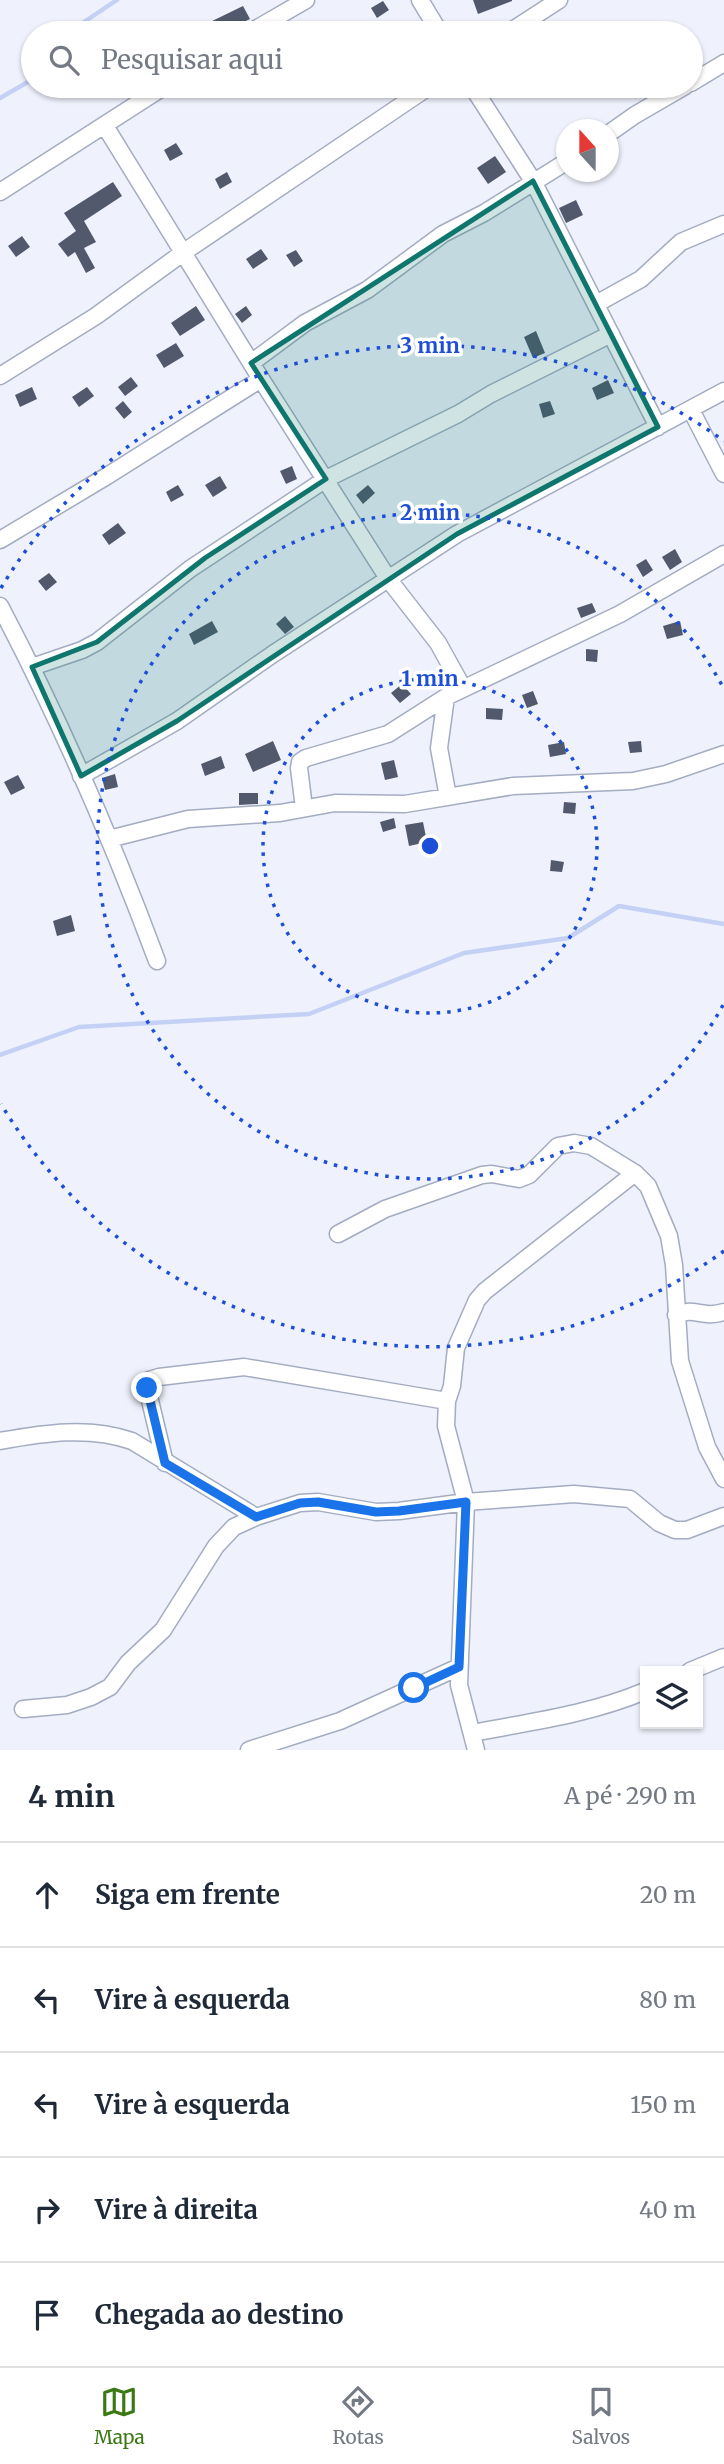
<!DOCTYPE html>
<html lang="pt">
<meta charset="utf-8">
<style>
body{margin:0;font-family:Merriweather,serif;background:#f2f2f3;color:#1f2937}
.controls{position:absolute;right:21px;bottom:21px;display:grid;overflow:hidden;border-radius:0px;box-shadow:0 2px 5px #0004}
.controls button{width:63px;height:63px;display:grid;place-items:center;padding:0;border:0;border-bottom:2px solid #e0e1e3;background:#fff;color:#1f2937;font:35px sans-serif}
.compass{position:absolute;left:556px;top:119px;width:63px;height:63px;border-radius:50%;background:#fff;box-shadow:0 2px 5px #0004;rotate:339deg}
.stop{position:absolute;width:21px;height:21px;margin:-16px;border:5px solid #1a73e8;border-radius:50%;background:#fff}
.stop.end{background:#1a73e8;border-color:#fff;box-shadow:0 2px 7px #0008}
.list{margin:0;padding:0;list-style:none}
h2{display:flex;justify-content:space-between;align-items:center;height:91px;margin:0;padding:0 28px;font-size:30px}
h2 small{font-size:23px;font-weight:400;color:#747a83}
.list li{display:grid;grid-template-columns:46px 1fr auto;gap:21px;align-items:center;box-sizing:border-box;height:105px;padding:0 28px;border-top:2px solid #e0e1e3}
.list b{display:block;font-size:26px;white-space:nowrap}
.list em{font-size:23px;font-style:normal;color:#747a83}
.icon{flex:none;width:38px;height:38px;fill:none;stroke:currentColor;stroke-width:2;stroke-linecap:round;stroke-linejoin:round}
.map{position:relative;flex:none;width:724px;height:1750px;overflow:hidden}
.search{position:absolute;background:#fff;box-shadow:0 2px 5px #0004;left:21px;right:21px;top:21px;height:77px;display:flex;align-items:center;gap:18px;box-sizing:border-box;padding:0 24px;border-radius:38px;color:#747a83;font-size:26px}
.sheet{height:616px;background:#fff}
nav{display:flex;justify-content:space-around;align-items:center;box-sizing:border-box;height:98px;border-top:2px solid #e0e1e3;background:#fff;font-size:19px;color:#747a83}
nav a{display:grid;justify-items:center;gap:4px}
nav .on{color:#3b7914}
.map>svg:first-child{display:block}
</style>
<div class="map">
<svg width="724" height="1750" viewBox="0 0 724 1750">
<rect width="100%" height="100%" fill="#eff2fc"/>
<g fill="none" stroke-linecap="round" stroke-linejoin="round">
<path stroke="#c4d1f4" stroke-width="4.5" d="M71 33 75 28 117 0
M0 98 33 79
M0 1055 79 1027 309 1014 464 953 568 938 619 906 724 924"/>
</g>
<path fill="#52596c" d="M473 0H512V1L478 14Z
M383 1 389 10 377 18 371 8Z
M243 6 250 19 221 33H210L206 24Z
M176 143 183 154 170 161 164 150Z
M495 156 506 172 488 184 477 168Z
M227 172 232 182 220 189 215 179Z
M113 182 122 196 84 221 96 242 84 248 95 268 86 273 75 252 68 257 58 244 76 231 64 213Z
M576 200 583 215 566 223 559 208Z
M22 236 30 247 16 257 8 246Z
M261 249 268 259 253 269 246 259Z
M296 250 303 261 294 267 286 255Z
M196 306 205 320 180 336 171 323Z
M246 306 252 315 242 323 235 314Z
M536 331 545 353 533 358 524 337Z
M176 343 184 356 164 368 156 355Z
M131 377 138 386 125 396 118 387Z
M608 380 614 393 597 400 592 388Z
M32 387 37 399 20 407 15 395Z
M87 387 94 396 79 407 72 397Z
M123 401 132 412 124 419 115 408Z
M550 401 555 414 543 418 539 404Z
M292 466 297 479 286 484 280 471Z
M220 476 227 488 213 497 205 485Z
M178 485 184 495 171 502 166 492Z
M368 485 375 493 363 504 356 495Z
M118 523 126 533 109 545 102 535Z
M675 549 682 562 670 570 662 557Z
M646 559 653 570 643 577 636 565Z
M49 573 57 582 46 591 38 581Z
M592 603 596 612 581 618 577 608Z
M285 616 294 627 285 634 276 624Z
M212 621 218 632 194 645 189 634Z
M680 621 683 635 667 639 663 626Z
M586 649 598 650 597 662 586 661Z
M402 684 411 694 400 703 391 693Z
M533 691 538 704 527 708 522 695Z
M486 708 503 709 502 720 486 719Z
M273 741 281 760 253 772 245 754Z
M641 741 642 752 630 753 628 742Z
M564 742 566 754 550 757 548 745Z
M221 756 225 768 205 776 201 764Z
M394 760 398 777 385 780 381 763Z
M115 774 118 787 105 790 102 778Z
M18 775 25 788 11 795 4 782Z
M239 793H258V804L239 805Z
M564 802 576 803 575 814 563 813Z
M394 818 396 828 383 832 380 822Z
M423 822 427 842 409 846 405 825Z
M551 860 564 862 562 872 550 871Z
M71 915 75 931 57 936 53 921Z"/>
<g fill="none" stroke-linecap="round" stroke-linejoin="round">
<g stroke="#a4acc1" stroke-width="19">
<path id="minor" d="M420 0 440 33
M249 33 306 0
M508 33 559 0
M691 83 724 63
M472 86 533 181 658 427
M105 126 261 379 389 580 438 643 463 688
M608 134 635 115 685 86
M0 192 165 86
M596 304 641 279 681 242 724 224
M251 363 305 323 367 290 443 234 484 213 566 162
M0 376 96 316 184 252 430 86
M691 410 724 474
M0 540 107 476 261 379
M0 606C60 720 112 840 157 961
M32 667 82 650 97 642 190 569 326 479 458 414 491 394 611 334
M446 697 439 748 448 797
M81 776 177 721 273 654 457 534 724 391
M304 808 299 768 300 762 306 758 388 734 446 697 620 614 724 554
M109 839 188 819 280 813 335 803 405 804 513 786 633 781 666 774 724 754
M338 1234 385 1209 482 1175 492 1174 519 1179 529 1175 558 1146 574 1143 591 1146 635 1173 648 1186 669 1236 674 1265 680 1361 707 1447 724 1479
M676 1315C695 1306 701 1319 724 1312
M0 1441C44 1433 89 1426 132 1441L256 1517
M165 1463 147 1388 149 1380 159 1377 244 1367 447 1401
M690 1671 724 1657
M23 1709 67 1705 91 1697 110 1687 128 1663 163 1630 216 1546 234 1527 256 1517 300 1503 318 1502 376 1512 399 1511 466 1502 574 1494 630 1499 659 1523 675 1530H687L724 1516
M472 1733C530 1722 591 1714 645 1691
M249 1750 340 1721 459 1667
M476 1750 459 1685 466 1502 446 1426 447 1401 452 1386 456 1348 477 1300 485 1291 635 1173"/>
</g>
<use href="#minor" stroke="#fff" stroke-width="16"/>
</g>
<g fill="none" stroke-linecap="round" stroke-linejoin="round">
<path stroke="#1a73e8" stroke-width="9" d="M147 1388 165 1463 256 1517 300 1503 318 1502 376 1512 399 1511 466 1502 459 1667 414 1688"/>
</g>
<path fill="#0f766e" fill-opacity="0.2" stroke="#0f766e" stroke-width="5" stroke-linejoin="round" d="M533 181 658 427 457 534 177 721 81 776 32 667 97 642 205 558 326 479 251 363Z"/>
<g fill="none" stroke="#1d4ed8" stroke-width="3.5" stroke-dasharray="3.5 7">
<circle cx="430" cy="846" r="167"/>
<path d="M723 1005A333 333 0 1 1 723 687"/>
<path d="M724 1251A500 500 0 0 1 1 1104M1 588A500 500 0 0 1 724 441"/>
</g>
<circle cx="430" cy="846" r="10" fill="#1d4ed8" stroke="#fff" stroke-width="3.5"/>
<g font-size="21" text-anchor="middle" font-weight="bold" fill="#1d4ed8" stroke="#fff" stroke-width="7" stroke-linejoin="round" paint-order="stroke">
<text x="430" y="353">3 min</text>
<text x="430" y="520">2 min</text>
<text x="430" y="686">1 min</text>
</g>
</svg>
<div class="controls">
<button><svg class="icon" aria-label="layers" viewBox="0 0 24 24"><path d="M12 4l9 5-9 5-9-5zM3 14l9 5 9-5"/></svg></button>
</div>
<svg class="compass" viewBox="-18 -18 36 36"><path d="M0-13l5 13h-10z" fill="#e53935"/><path d="M0 13l5-13h-10z" fill="#747a83"/></svg>
<div class="stop" style="left:414px;top:1688px"></div>
<div class="stop end" style="left:147px;top:1388px"></div>
<div class="search"><svg class="icon" aria-label="search" viewBox="0 0 24 24"><circle cx="10" cy="10" r="6"/><path d="M15 15l6 6"/></svg>Pesquisar aqui</div>
</div>
<section class="sheet">
<h2>4 min<small>A pé · 290 m</small></h2>
<ul class="list">
<li><svg class="icon" aria-label="ahead" viewBox="0 0 24 24"><path d="M12 20V5M6 11l6-6 6 6"/></svg><div><b>Siga em frente</b></div><em>20 m</em></li>
<li><svg class="icon" aria-label="left" viewBox="0 0 24 24"><path d="M17 20v-9H6M10 6l-5 5 5 5"/></svg><div><b>Vire à esquerda</b></div><em>80 m</em></li>
<li><svg class="icon" aria-label="left" viewBox="0 0 24 24"><path d="M17 20v-9H6M10 6l-5 5 5 5"/></svg><div><b>Vire à esquerda</b></div><em>150 m</em></li>
<li><svg class="icon" aria-label="right" viewBox="0 0 24 24"><path d="M7 20v-9h11M14 6l5 5-5 5"/></svg><div><b>Vire à direita</b></div><em>40 m</em></li>
<li><svg class="icon" aria-label="arrive" viewBox="0 0 24 24"><path d="M6 21V4h12l-3 4 3 4H6"/></svg><div><b>Chegada ao destino</b></div></li>
</ul>
</section>
<nav>
<a class="on"><svg class="icon" aria-label="map" viewBox="0 0 24 24"><path d="M3 6l6-2 6 2 6-2v14l-6 2-6-2-6 2zM9 4v14M15 6v14"/></svg>Mapa</a>
<a><svg class="icon" aria-label="directions" viewBox="0 0 24 24"><path d="M12 3l9 9-9 9-9-9zM9 14v-3h6M13 9l2 2-2 2"/></svg>Rotas</a>
<a><svg class="icon" aria-label="saved" viewBox="0 0 24 24"><path d="M7 4h10v16l-5-4-5 4z"/></svg>Salvos</a>
</nav>
